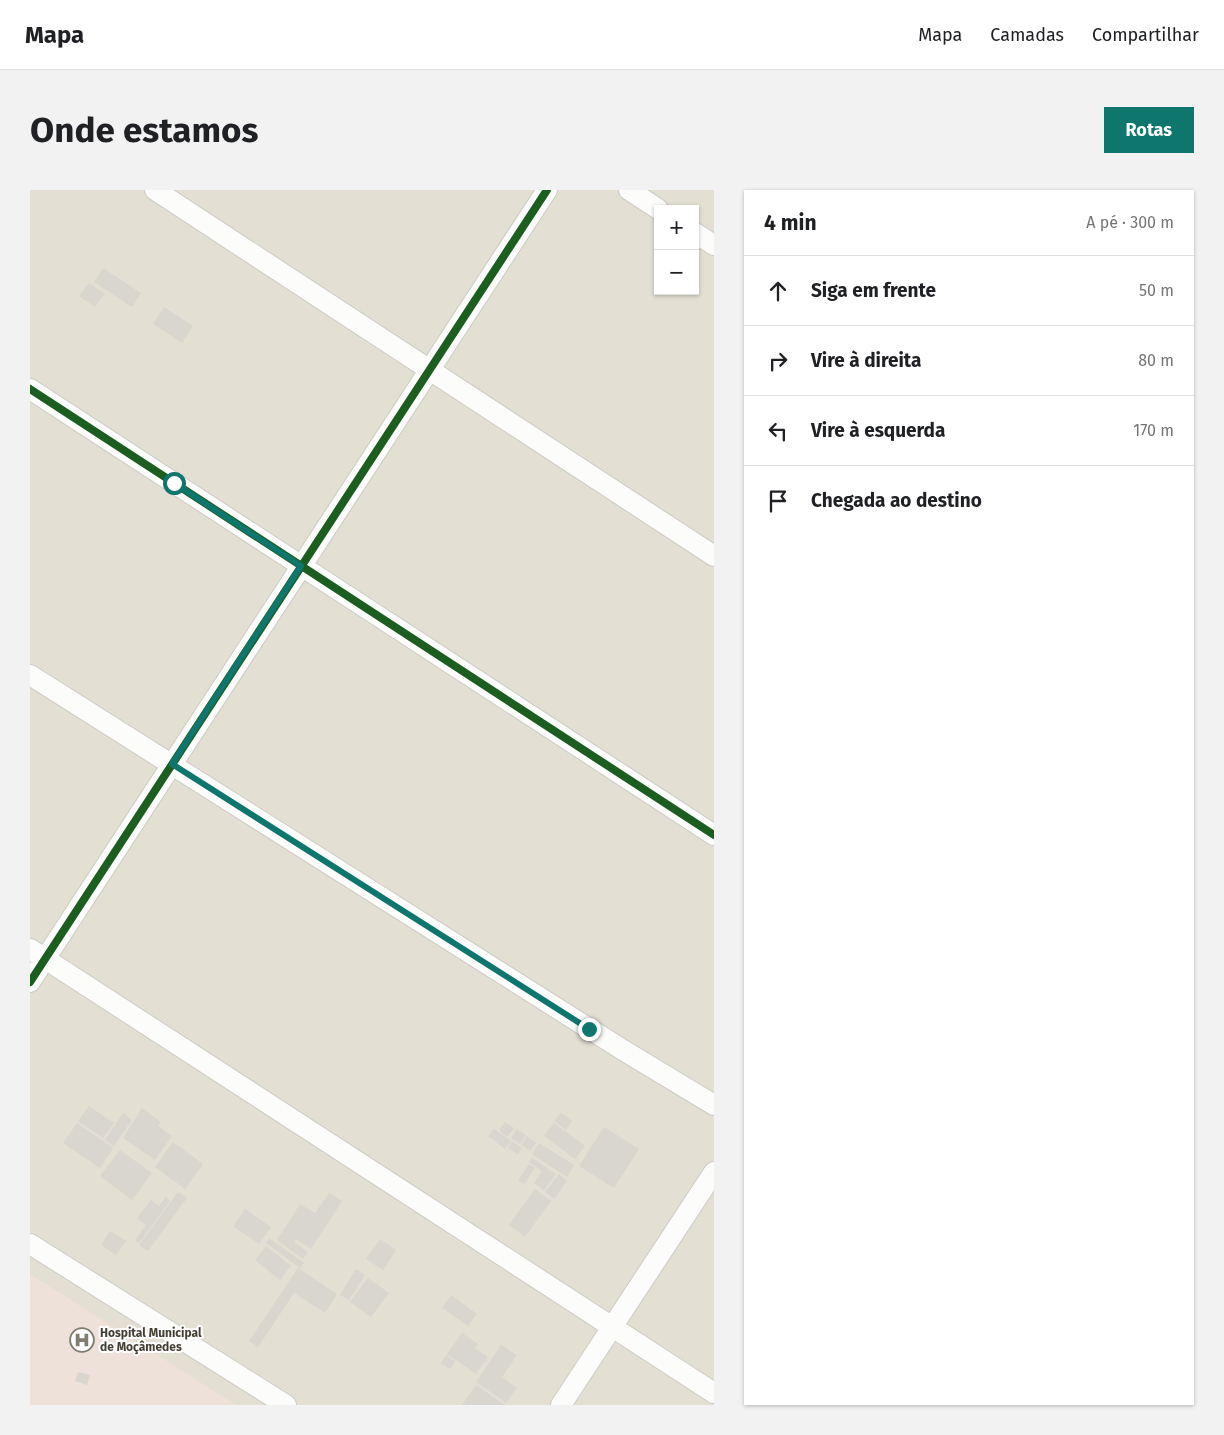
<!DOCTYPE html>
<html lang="pt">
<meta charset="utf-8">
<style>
body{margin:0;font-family:"Fira Sans",sans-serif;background:#f2f2f2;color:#202124}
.controls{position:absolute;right:15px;top:15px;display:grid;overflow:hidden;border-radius:0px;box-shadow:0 1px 4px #0004}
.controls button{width:45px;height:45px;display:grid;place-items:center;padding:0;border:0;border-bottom:1px solid #e0e0e0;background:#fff;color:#202124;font:25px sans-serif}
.stop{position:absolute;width:15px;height:15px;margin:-11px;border:4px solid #0f766e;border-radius:50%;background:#fff}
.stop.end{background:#0f766e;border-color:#fff;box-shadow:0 1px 5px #0008}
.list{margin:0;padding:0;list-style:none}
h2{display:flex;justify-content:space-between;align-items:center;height:65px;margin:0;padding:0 20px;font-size:21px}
h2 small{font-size:16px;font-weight:400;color:#757577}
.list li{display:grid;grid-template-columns:32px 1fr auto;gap:15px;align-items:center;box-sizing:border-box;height:70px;padding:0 20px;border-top:1px solid #e0e0e0}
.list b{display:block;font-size:19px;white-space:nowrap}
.list em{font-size:16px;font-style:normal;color:#757577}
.icon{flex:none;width:28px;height:28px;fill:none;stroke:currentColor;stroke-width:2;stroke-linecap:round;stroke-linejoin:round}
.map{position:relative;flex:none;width:684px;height:1215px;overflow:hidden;border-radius:0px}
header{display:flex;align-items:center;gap:30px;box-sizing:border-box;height:70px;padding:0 25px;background:#fff;border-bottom:1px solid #e0e0e0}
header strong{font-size:24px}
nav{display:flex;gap:28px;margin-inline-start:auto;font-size:18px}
.intro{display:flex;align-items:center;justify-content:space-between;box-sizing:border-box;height:120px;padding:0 30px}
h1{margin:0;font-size:35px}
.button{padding:12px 22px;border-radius:0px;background:#0f766e;color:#fff;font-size:18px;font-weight:700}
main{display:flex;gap:30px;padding:0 30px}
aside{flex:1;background:#fff;border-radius:0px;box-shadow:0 1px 4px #0004}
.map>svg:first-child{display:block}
</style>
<header>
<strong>Mapa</strong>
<nav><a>Mapa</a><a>Camadas</a><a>Compartilhar</a></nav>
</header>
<div class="intro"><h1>Onde estamos</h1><a class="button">Rotas</a></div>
<main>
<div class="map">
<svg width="684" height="1215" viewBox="0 0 684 1215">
<rect width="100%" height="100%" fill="#eeede6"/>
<path fill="#e3dfd3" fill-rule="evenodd" d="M0 0H684V1215H0ZM628 19H665V101H628Z"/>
<path fill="#eee1da" d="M0 1084 206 1215H0Z"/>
<path fill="#d8d6cf" d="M73 78 111 103 102 117 64 92Z
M59 93 74 104 65 117 49 106Z
M134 117 163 136 152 153 123 134Z
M59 916 84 933 73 948 48 931Z
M112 918 131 932 128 936 142 946 125 970 93 948Z
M93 923 102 930 84 956 75 950Z
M531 923 542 931 536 940 524 931Z
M475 932 484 938 477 947 469 940Z
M47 933 83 958 70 978 33 953Z
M524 933 555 956 545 969 514 946Z
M574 937 609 959 584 998 549 976Z
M464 939 481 951 475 959 458 946Z
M487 939 496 945 490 954 481 948Z
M497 946 506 953 500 961 491 955Z
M482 951 492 958 488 964 478 958Z
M143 952 173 974 155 999 125 977Z
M509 953 544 975 537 987 502 964Z
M90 960 122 983 102 1010 70 986Z
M502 968 526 984 514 1000 504 993 512 981 499 972Z
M499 974 505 978 494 994 488 990Z
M529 984 537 991 524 1009 515 1002Z
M505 999 521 1011 495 1047 479 1035Z
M148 1002 157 1008 118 1061 109 1055Z
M299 1003 312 1011 281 1059 266 1049 264 1052 278 1062 273 1069 247 1050 270 1014 285 1023Z
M136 1007 140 1011 109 1053 105 1050 116 1035 107 1028 121 1010 129 1016Z
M215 1019 241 1037 229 1054 203 1036Z
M80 1041 96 1051 86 1065 71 1055Z
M239 1048 274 1073 270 1078 236 1053Z
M350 1049 366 1060 353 1080 336 1069Z
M236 1056 261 1076 250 1090 225 1070Z
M268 1078 307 1104 295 1123 264 1103 228 1157 219 1151Z
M326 1079 335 1085 319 1110 310 1105Z
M338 1088 359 1103 341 1127 320 1112Z
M421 1105 447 1124 438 1136 412 1118Z
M432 1143 448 1154 445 1158 458 1167 446 1184 417 1164Z
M471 1155 487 1165 472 1187 487 1198 476 1213 446 1192Z
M416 1165 425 1171 420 1179 411 1173Z
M48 1182 60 1185 57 1195 45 1191Z
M446 1195 475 1215H432Z"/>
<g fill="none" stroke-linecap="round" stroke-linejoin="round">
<g stroke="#cccbc4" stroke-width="22">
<path id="minor" d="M125 0 684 366
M599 0 628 19
M665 43 684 55
M0 199 684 645
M0 485 593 860 684 915
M0 759 684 1203
M0 792 517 0
M0 1054 256 1215
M531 1215 684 982"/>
</g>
<use href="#minor" stroke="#fcfcfb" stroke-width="20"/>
<g stroke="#fff" stroke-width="11">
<path id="cycleway" d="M0 199 684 645
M0 792 517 0"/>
</g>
<use href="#cycleway" stroke="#1b5e20" stroke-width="8"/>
</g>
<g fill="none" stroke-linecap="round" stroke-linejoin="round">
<path stroke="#0f766e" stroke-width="6" d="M144 293 271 376 142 574 559 839"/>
</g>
<defs>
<g id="hospital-ring" transform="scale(1.25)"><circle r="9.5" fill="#fff" stroke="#807c72" stroke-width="1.5"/><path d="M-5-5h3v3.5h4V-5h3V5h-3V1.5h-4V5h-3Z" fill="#807c72"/></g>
</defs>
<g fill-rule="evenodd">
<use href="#hospital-ring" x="52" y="1150"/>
</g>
<g text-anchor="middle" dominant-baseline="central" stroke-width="4" stroke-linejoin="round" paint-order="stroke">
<g font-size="12" font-weight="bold" fill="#443f33" stroke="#fff" text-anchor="start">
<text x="70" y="1143">Hospital Municipal<tspan x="70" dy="14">de Moçâmedes</tspan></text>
</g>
</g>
</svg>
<div class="controls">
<button>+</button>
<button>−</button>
</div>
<div class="stop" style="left:144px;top:293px"></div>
<div class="stop end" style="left:559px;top:839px"></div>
</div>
<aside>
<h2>4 min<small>A pé · 300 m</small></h2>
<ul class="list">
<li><svg class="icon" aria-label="ahead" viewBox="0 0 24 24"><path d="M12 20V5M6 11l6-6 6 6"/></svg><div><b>Siga em frente</b></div><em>50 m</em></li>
<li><svg class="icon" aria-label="right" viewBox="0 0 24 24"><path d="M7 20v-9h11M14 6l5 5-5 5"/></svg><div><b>Vire à direita</b></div><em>80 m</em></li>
<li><svg class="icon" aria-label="left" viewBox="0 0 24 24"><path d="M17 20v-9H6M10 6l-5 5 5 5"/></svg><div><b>Vire à esquerda</b></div><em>170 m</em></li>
<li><svg class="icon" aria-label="arrive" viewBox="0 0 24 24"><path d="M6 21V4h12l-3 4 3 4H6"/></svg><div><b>Chegada ao destino</b></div></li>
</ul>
</aside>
</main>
